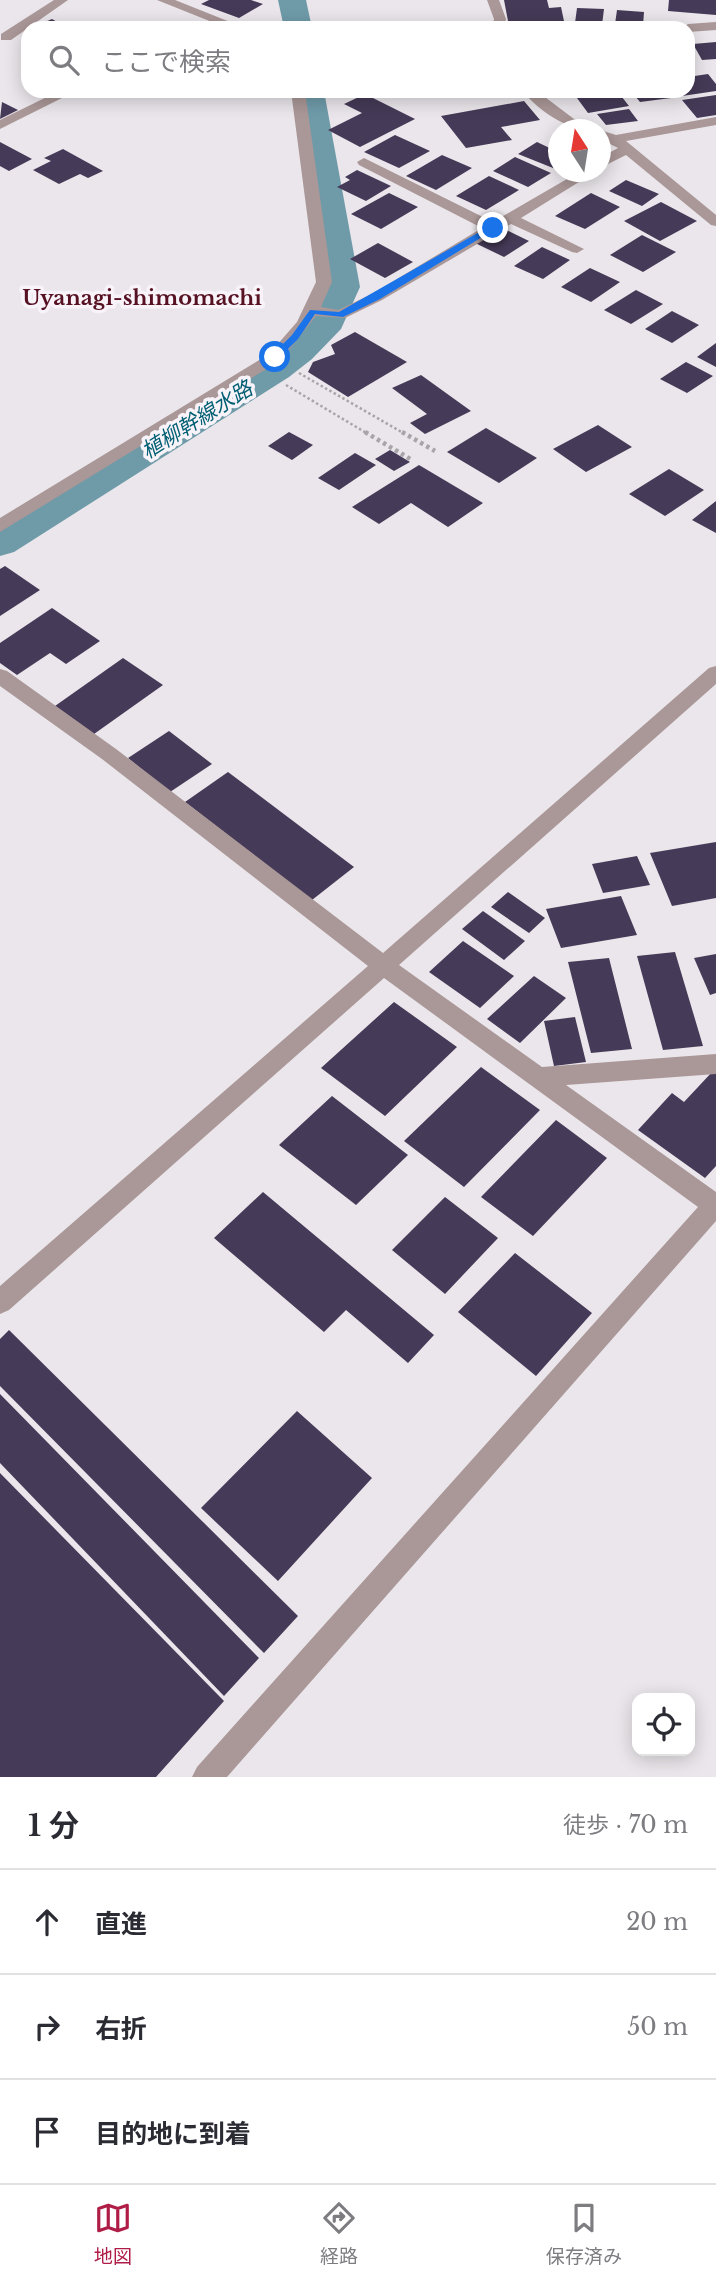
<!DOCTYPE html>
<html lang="ja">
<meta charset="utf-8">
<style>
body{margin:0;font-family:"Libre Baskerville","Noto Sans JP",serif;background:#f7f7f7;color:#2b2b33}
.controls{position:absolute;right:21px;bottom:21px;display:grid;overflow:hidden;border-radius:14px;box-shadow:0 4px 18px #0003}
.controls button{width:63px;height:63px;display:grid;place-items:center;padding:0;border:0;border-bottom:2px solid #e1e1e2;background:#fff;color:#2b2b33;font:35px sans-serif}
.compass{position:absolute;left:548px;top:119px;width:63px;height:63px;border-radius:50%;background:#fff;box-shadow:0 4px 18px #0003;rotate:348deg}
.stop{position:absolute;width:21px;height:21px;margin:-16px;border:5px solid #1a73e8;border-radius:50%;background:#fff}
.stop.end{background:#1a73e8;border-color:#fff;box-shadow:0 2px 7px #0008}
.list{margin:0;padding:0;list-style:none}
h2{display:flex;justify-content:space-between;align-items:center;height:91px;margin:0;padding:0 28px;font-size:30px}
h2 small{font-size:23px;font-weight:400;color:#7c7c81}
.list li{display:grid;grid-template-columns:46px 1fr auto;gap:21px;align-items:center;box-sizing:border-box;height:105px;padding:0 28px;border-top:2px solid #e1e1e2}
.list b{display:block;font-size:26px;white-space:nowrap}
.list em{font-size:23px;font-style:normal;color:#7c7c81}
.icon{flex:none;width:38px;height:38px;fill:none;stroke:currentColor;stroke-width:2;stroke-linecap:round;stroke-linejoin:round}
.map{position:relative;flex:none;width:716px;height:1777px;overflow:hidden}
.search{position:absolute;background:#fff;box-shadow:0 4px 18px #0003;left:21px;right:21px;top:21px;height:77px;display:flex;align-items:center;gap:18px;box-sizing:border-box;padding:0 24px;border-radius:21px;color:#7c7c81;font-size:26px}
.sheet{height:406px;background:#fff}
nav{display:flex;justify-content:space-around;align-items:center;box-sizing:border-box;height:98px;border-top:2px solid #e1e1e2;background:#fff;font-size:19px;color:#7c7c81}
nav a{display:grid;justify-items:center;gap:4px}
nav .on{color:#af1d47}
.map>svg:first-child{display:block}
</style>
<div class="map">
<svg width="716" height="1777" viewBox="0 0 716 1777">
<rect width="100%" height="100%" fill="#eae6eb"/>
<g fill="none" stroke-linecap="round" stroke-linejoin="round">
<path fill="#6f9ba9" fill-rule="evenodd" d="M278 0H306L312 28H284Z
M296 91H324L360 287 341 329 312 359 289 377 14 552 0 556V526L265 363 288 345 314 318 326 287Z"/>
</g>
<path fill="#453a57" d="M209 0H251L263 4 239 18 201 4Z
M504 0H547L549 8 561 7 564 21H508Z
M669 0H716V15L668 11Z
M577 8 604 9 602 25 575 23Z
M617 10 644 12 643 26 615 24Z
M52 19 68 28H31Z
M716 42V59L702 60 693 44Z
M708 74 716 84V91L682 96 677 91H688V77Z
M500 91H516L517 98H501Z
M631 91H666L671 98 640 102Z
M618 92 629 106 588 113 577 98Z
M365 94 415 119 360 147 328 130 362 113 344 104Z
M716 95V115L697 118 682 100Z
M524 101 540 120 501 127 512 140 466 148 441 116Z
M2 102 18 110 0 119Z
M629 109 638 121 606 125 597 114Z
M395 135 430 151 399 168 364 152Z
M0 142 32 159 9 171 0 166Z
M537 142 558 152V170L518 154Z
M63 149 103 171 88 178 80 174 59 184 33 170 51 161 44 158Z
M442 155 472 168 436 190 406 176Z
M515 157 551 173 528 187 493 171Z
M357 170 391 186 366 201 337 187 350 180 345 177Z
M489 176 519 190 486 210 456 196Z
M626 180 659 194 642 206 609 191Z
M389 193 418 207 381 229 351 214Z
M591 193 620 207 585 229 555 216Z
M661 202 697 221 660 241 624 221Z
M498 226 529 241 504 257 473 242Z
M642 235 676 252 643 272 610 255Z
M378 243 413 262 385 278 350 259Z
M542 247 570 260 543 279 514 266Z
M590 268 620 282 591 302 561 287Z
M636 290 663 304 631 324 604 310Z
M672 311 699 325 672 343 645 329Z
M355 332 407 362 348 397 308 372 313 362 335 354 331 345Z
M716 343V367L697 357Z
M686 362 713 376 687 393 660 379Z
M421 375 471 411 425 434 410 423 427 414 392 388Z
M598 425 632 447 586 472 553 449Z
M486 428 537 458 499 483 447 452Z
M289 432 313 445 292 460 268 446Z
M390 450 410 462 394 471 375 459Z
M355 453 376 465 339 490 318 478Z
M419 465 483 503 448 527 411 503 379 524 352 507Z
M669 469 704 490 665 516 629 494Z
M716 501V533L692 520Z
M5 566 40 590 0 616V569Z
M52 608 100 641 66 664 50 653 17 675 0 663V643Z
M123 658 163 685 94 734 55 706Z
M169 731 212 764 170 792 128 758Z
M228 772 354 867 312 900 185 802Z
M716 842V898L672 906 650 853Z
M637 856 650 885 603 893 592 864Z
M508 892 545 918 529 933 491 907Z
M621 896 637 935 561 948 546 909Z
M483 911 525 941 504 960 462 929Z
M463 941 514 976 480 1008 429 972Z
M675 952 703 1046 663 1050 637 956Z
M716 954V993L710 995 694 958Z
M609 958 632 1049 591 1053 568 962Z
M534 976 566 998 520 1043 487 1019Z
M394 1002 457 1047 385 1116 321 1068Z
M575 1017 586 1062 554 1066 544 1021Z
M481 1067 540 1110 464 1187 404 1141Z
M713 1071 716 1073V1166L705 1178 638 1130 672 1093 684 1102Z
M332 1096 408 1155 356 1205 279 1145Z
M556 1120 607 1158 533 1236 481 1197Z
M263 1192 434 1335 408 1363 346 1310 324 1332 214 1238Z
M445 1197 498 1238 445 1294 392 1250Z
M515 1253 592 1313 536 1376 458 1312Z
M9 1330 298 1616 264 1653 0 1386V1339Z
M0 1394 259 1658 224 1696 0 1463Z
M297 1411 372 1478 278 1581 201 1508Z
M0 1473 224 1701 156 1777H0Z"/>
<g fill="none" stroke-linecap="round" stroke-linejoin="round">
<path stroke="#a8a5a9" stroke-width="2.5" stroke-dasharray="2.5 2.5" stroke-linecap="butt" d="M299 373 405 434
M286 385 368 434"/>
<path stroke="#a8a5a9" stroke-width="4.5" stroke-dasharray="3.5 3.5" stroke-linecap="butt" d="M365 432 412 460
M402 432 435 451"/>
<path fill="#aa9797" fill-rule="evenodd" d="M54 0H68L11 40H1V34Z
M157 0H175L245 28H227Z
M487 0H499L506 19 504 28H492L494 19Z
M716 22V30L688 32V28H682L688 24Z
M59 91H76L0 129V120Z
M291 91H305L332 282 321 307 338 310 372 294 482 228 359 165 357 162 364 158 493 222 579 172H595L521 218 584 249 577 253 572 252 511 224 382 300 345 318 316 316 281 360 0 532V518L269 354 297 322 316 282Z
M522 91H537L574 119 596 130C566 130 542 113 522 91Z
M716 117V125L626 141 716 215V226L711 225 626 155 600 168V158L618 148 600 139V130L616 135Z
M716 666V684L399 965 542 1067 716 1054V1074L566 1085 716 1192V1221L227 1777H192L197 1767 698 1207 384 978 9 1310 0 1314V1286L368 966 102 759 0 686V669L7 671 116 749 383 953 709 668Z"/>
</g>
<path fill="#1a73e8" d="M490 226 497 228 380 299 343 317 315 314 298 339 278 359 270 357 292 335 310 310 339 312Z"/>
<g text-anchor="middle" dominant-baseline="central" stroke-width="7" stroke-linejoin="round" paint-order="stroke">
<g font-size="21" font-weight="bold" fill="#561122" stroke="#f7f3f8">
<text x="142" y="298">Uyanagi-shimomachi</text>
</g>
<g font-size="21" font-style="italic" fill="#005f73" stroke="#f7f3f8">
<text transform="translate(197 420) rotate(-32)">植柳幹線水路</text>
</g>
</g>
</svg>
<div class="controls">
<button><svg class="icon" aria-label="locate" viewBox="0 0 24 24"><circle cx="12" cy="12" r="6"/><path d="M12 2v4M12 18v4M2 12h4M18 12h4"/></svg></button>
</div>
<svg class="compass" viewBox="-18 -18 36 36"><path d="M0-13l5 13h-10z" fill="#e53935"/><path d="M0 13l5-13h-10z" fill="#7c7c81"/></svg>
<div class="stop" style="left:275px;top:357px"></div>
<div class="stop end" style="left:493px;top:228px"></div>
<div class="search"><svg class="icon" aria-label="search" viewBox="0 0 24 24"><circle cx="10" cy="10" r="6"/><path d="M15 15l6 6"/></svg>ここで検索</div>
</div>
<section class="sheet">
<h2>1 分<small>徒歩 · 70 m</small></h2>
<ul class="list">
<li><svg class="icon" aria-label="ahead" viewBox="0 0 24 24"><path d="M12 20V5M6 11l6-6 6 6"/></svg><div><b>直進</b></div><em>20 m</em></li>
<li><svg class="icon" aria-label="right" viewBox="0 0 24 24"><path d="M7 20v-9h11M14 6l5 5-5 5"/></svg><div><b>右折</b></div><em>50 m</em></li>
<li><svg class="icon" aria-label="arrive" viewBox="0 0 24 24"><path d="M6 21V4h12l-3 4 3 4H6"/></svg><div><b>目的地に到着</b></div></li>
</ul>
</section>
<nav>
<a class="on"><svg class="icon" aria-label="map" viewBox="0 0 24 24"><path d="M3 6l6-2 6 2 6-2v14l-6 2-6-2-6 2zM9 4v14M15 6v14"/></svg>地図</a>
<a><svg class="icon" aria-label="directions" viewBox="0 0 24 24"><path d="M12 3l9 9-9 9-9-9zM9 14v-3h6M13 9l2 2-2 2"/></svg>経路</a>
<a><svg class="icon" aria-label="saved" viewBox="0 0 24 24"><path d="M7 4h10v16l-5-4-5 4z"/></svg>保存済み</a>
</nav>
